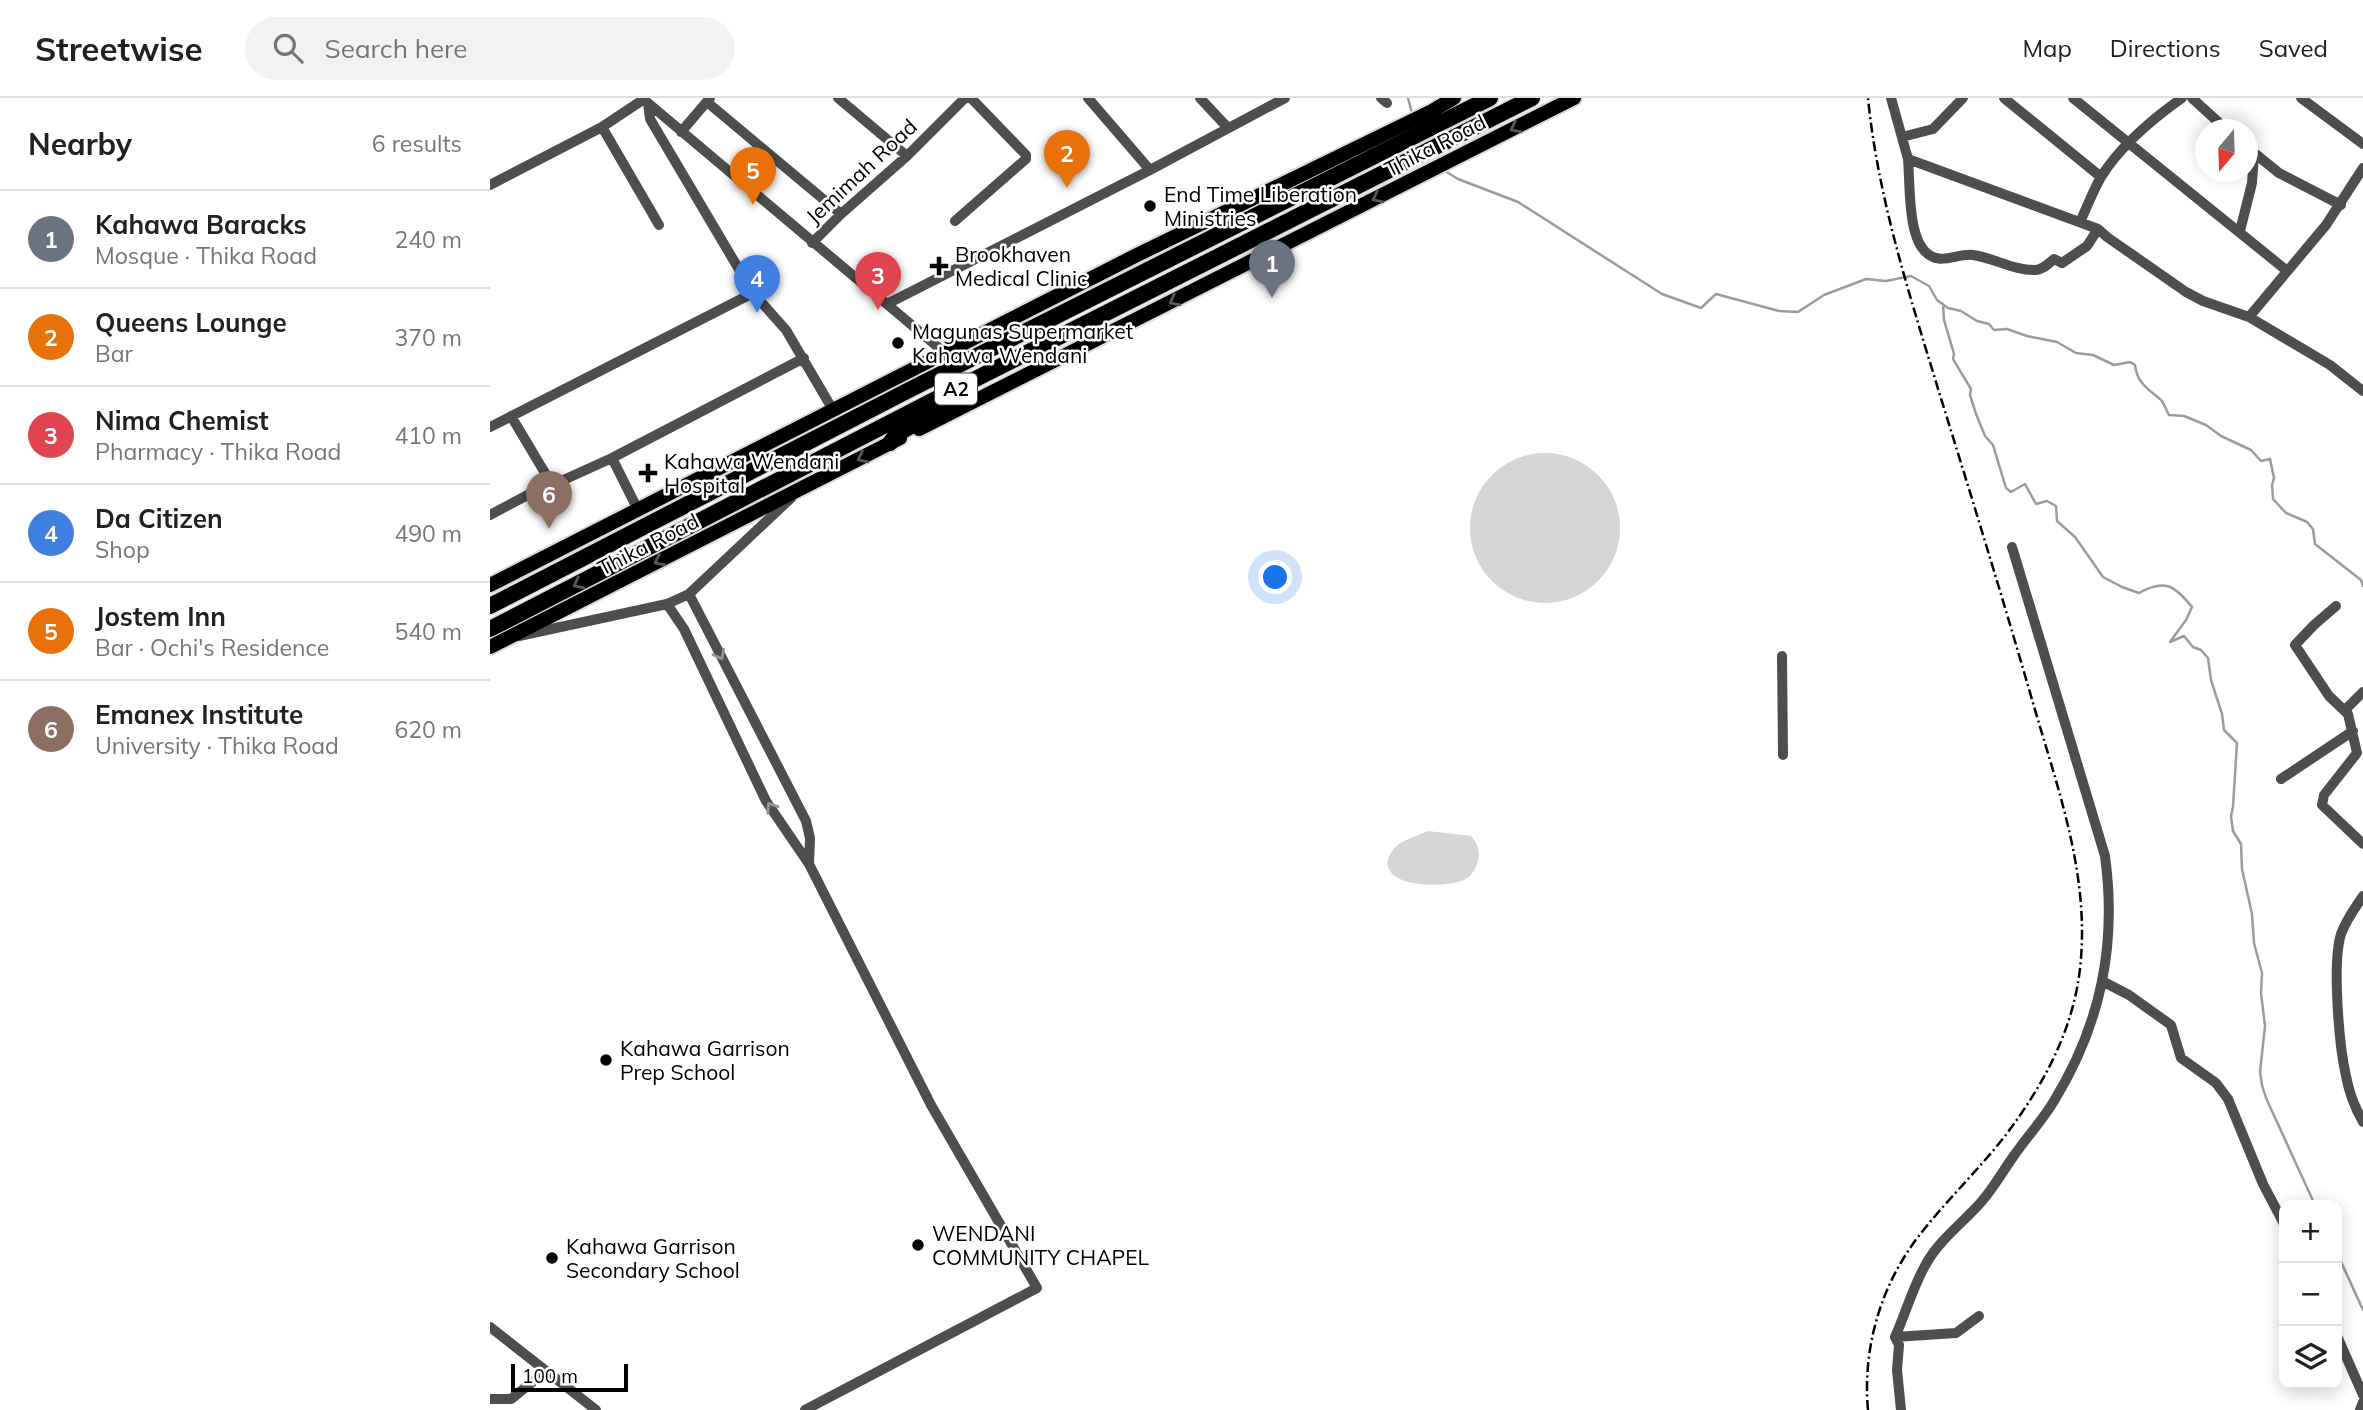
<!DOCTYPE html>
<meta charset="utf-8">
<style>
body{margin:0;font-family:Mulish,sans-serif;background:#f2f2f2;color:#202124}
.controls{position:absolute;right:21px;bottom:21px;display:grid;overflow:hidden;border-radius:14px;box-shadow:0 4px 18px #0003}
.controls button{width:63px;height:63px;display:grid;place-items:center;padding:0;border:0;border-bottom:2px solid #e0e0e0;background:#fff;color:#202124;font:35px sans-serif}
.compass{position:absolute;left:1705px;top:21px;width:63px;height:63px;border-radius:50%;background:#fff;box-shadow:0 4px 18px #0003;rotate:199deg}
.scale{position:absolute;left:21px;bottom:18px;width:117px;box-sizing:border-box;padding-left:7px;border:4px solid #000;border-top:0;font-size:19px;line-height:24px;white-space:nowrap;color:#000;-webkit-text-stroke:5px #fff;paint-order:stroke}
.you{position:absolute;left:786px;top:480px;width:24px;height:24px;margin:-18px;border:5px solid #fff;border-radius:50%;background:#1a73e8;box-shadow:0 0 0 10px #1a73e833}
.badge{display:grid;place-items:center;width:46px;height:46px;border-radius:50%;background:#0f766e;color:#fff;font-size:23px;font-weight:700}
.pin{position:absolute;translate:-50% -58px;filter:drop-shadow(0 2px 4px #0008)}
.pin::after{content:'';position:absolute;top:37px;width:24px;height:21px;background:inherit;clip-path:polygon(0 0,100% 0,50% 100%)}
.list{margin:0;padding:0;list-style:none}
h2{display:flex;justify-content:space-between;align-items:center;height:91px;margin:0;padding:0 28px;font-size:30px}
h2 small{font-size:23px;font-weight:400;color:#757577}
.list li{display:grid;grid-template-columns:46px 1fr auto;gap:21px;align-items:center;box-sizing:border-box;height:98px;padding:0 28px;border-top:2px solid #e0e0e0}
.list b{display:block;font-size:26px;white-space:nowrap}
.list p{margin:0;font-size:23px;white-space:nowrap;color:#757577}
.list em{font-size:23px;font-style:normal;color:#757577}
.icon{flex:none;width:38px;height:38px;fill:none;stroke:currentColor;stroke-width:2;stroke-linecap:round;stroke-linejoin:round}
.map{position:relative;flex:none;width:1873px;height:1312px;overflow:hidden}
header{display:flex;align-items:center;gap:42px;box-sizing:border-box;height:98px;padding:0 35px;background:#fff;border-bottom:2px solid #e0e0e0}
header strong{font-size:33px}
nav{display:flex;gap:38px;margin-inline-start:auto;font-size:24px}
.search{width:490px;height:63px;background:#f2f2f2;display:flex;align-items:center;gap:18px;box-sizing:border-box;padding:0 24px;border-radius:38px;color:#757577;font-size:26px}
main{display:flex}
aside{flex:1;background:#fff}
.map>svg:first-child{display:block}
</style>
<header>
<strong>Streetwise</strong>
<div class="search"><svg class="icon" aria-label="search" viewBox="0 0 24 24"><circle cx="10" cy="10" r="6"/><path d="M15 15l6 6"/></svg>Search here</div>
<nav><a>Map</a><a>Directions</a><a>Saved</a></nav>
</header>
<main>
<aside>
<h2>Nearby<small>6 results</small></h2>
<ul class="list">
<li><span class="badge" style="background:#6b7280">1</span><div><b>Kahawa Baracks</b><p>Mosque · Thika Road</p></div><em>240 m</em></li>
<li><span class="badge" style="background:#e8710a">2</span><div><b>Queens Lounge</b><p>Bar</p></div><em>370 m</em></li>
<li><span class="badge" style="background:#e0444e">3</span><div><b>Nima Chemist</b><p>Pharmacy · Thika Road</p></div><em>410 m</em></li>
<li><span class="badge" style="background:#3f7fe0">4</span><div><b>Da Citizen</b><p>Shop</p></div><em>490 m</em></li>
<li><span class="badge" style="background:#e8710a">5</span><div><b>Jostem Inn</b><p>Bar · Ochi's Residence</p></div><em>540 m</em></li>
<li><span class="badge" style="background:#8d6e63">6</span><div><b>Emanex Institute</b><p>University · Thika Road</p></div><em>620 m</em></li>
</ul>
</aside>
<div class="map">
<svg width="1873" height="1312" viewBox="0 0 1873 1312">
<rect width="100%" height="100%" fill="#fff"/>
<path fill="#d5d5d5" d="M980 430a75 75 0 1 1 150 0a75 75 0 1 1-150 0Z
M938 733 981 738C988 746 990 752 988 763 986 768 984 774 980 778 967 790 921 789 906 779 901 776 899 771 897 766 901 743 921 741 938 733Z"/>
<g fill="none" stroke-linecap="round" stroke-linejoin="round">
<path stroke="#9c9c9c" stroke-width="2.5" d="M918 0 922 15
M955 73 968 81 1028 104 1172 196 1211 210 1226 196 1289 213 1308 214 1334 197 1376 181 1396 183 1421 178 1439 188 1447 202 1458 210 1471 213 1487 223 1499 226 1504 232 1517 231 1537 238 1567 244 1586 255 1603 257 1624 267 1640 264 1645 267C1647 285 1658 291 1671 302 1674 305 1676 312 1679 317L1694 318 1716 327 1731 338 1761 352 1771 363 1780 361 1784 380 1782 387 1783 401 1796 415 1817 424 1823 431 1825 446 1871 482 1873 488
M1453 206 1454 222 1464 256 1463 261 1481 291 1480 297 1486 316 1495 338 1503 347 1516 390 1521 394 1535 386 1546 406 1557 403 1566 408 1567 423 1585 439 1613 479 1632 489 1649 495C1675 480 1685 488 1702 509L1696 522 1680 544 1694 538 1703 549 1711 552 1718 560 1721 582 1732 616 1734 632 1747 645 1743 709 1741 718 1743 733 1751 746 1752 771 1762 816 1764 845 1772 875 1771 895 1775 928 1770 974 1772 987 1776 1000 1825 1107
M1847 1155 1873 1212"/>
<g stroke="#dbdbdb" stroke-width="18">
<path id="major" d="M429 331 1084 0
M0 487 645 158 942 13 964 0
M0 549 410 340"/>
</g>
<g stroke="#dbdbdb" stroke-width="19">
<path id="highway" d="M400 345 406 337 444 314 458 301
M0 508 421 291 1000 0
M0 531 438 305 1042 0"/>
</g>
<path stroke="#4e4e4e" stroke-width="10" d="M152 0 455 255
M348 0 417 58
M598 0 660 72
M710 0 738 30
M891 0 897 5
M1401 0 1418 61 1608 131 1617 139 1696 194 1713 203 1759 219 1840 267 1873 293
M1514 0 1611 79
M1583 0 1796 172
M1702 0 1737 32
M1811 0 1873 46
M217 4 351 116
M158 5 160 21 263 195 296 232 343 312
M112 29 169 127
M191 34 220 0
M1412 39 1443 31 1473 0
M1758 50 1789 75 1851 107
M1418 61C1420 84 1418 133 1433 151 1448 170 1465 155 1483 157 1505 160 1524 173 1546 172 1554 171 1558 166 1564 161L1572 165 1597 148 1608 131
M0 87 112 29 154 1
M465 123 536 61V57L481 0
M1590 124C1597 109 1603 93 1611 79 1631 47 1661 22 1692 0
M1750 133 1762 85 1764 56
M322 145 351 116 417 58 475 0
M397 206 660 72 795 0
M1759 219 1836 127 1873 70
M21 318 58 380 62 384H69L122 360 314 260
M0 329 263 195
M122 360 148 412
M0 417 62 384
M199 496 316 723 320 740 319 766
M177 506 194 531 276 703 319 766 441 1007 547 1190 315 1312
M1846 508 1824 527 1805 547 1839 598 1858 616 1867 655 1834 697 1832 707 1873 746
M29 538 177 506 199 496 301 400
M1292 558 1293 657
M1855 612 1873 594
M1791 681 1863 633
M1873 798C1865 810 1856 822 1851 836 1842 865 1849 947 1856 978 1859 994 1865 1010 1873 1024
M1612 883 1639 897 1681 927 1691 960 1726 985 1738 1001 1773 1086 1794 1126
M0 1229 106 1312
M1847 1238 1873 1297
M1405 1239 1466 1235 1489 1218
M0 1301H21L56 1273
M1411 1312 1407 1272 1409 1247 1405 1239C1415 1217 1424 1186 1436 1166 1449 1142 1475 1123 1492 1103 1504 1089 1513 1073 1523 1059 1536 1040 1552 1023 1564 1003 1611 926 1627 847 1615 758L1522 449
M1870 1312 1873 1304"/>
<use href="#major" stroke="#000" stroke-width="14"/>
<use href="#highway" stroke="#000" stroke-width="16"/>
<path stroke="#000" stroke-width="2.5" stroke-dasharray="10 3.5 2 3.5" stroke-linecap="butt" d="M1378 1312C1372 1246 1393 1180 1436 1129 1461 1098 1490 1070 1515 1038 1555 985 1586 928 1591 860 1598 772 1567 688 1543 605 1513 501 1481 397 1449 294 1420 198 1388 101 1378 0"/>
</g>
<defs><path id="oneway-chevron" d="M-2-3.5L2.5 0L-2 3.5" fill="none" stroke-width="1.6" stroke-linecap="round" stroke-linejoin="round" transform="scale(1.75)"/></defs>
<g stroke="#595959">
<use href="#oneway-chevron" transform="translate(1025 30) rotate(153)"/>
<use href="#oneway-chevron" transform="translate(887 100) rotate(153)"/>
<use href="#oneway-chevron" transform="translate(684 203) rotate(153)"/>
<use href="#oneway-chevron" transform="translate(372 360) rotate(153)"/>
<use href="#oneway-chevron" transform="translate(169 463) rotate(153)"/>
<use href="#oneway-chevron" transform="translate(88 486) rotate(153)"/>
</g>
<g stroke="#959595">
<use href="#oneway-chevron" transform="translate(230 557) rotate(62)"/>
<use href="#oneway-chevron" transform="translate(281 709) rotate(-123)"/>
</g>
<g fill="#000" stroke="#fff" stroke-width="2.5">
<circle cx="660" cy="108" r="7"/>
<path d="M445.5 157.5h7v7h7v7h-7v7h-7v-7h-7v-7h7z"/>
<circle cx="408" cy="245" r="7"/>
<path d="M154.5 364.5h7v7h7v7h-7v7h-7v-7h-7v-7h7z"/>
<circle cx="116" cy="962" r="7"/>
<circle cx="428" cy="1147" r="7"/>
<circle cx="62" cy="1160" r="7"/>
</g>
<g text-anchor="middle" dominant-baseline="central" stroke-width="5" stroke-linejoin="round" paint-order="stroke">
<rect fill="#fff" stroke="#4c4c4c" stroke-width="2" x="445" y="275.5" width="42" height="31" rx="5"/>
<g font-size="19" font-weight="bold" fill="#000">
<text x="466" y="291">A2</text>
</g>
<g font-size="21" fill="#000" stroke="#fff">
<text transform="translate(945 47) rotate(-27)">Thika Road</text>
<text transform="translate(371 73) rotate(-43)">Jemimah Road</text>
<text transform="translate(158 446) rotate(-27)">Thika Road</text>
</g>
<g font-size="21" fill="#000" stroke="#fff" text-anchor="start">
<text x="674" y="96">End Time Liberation<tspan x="674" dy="24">Ministries</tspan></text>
<text x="465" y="156">Brookhaven<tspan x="465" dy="24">Medical Clinic</tspan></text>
<text x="422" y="233">Magunas Supermarket<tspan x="422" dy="24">Kahawa Wendani</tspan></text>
<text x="174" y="363">Kahawa Wendani<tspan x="174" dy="24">Hospital</tspan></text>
<text x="130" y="950">Kahawa Garrison<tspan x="130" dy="24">Prep School</tspan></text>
<text x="442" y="1135">WENDANI<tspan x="442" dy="24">COMMUNITY CHAPEL</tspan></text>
<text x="76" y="1148">Kahawa Garrison<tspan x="76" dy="24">Secondary School</tspan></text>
</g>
</g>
</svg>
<div class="controls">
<button>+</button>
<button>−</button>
<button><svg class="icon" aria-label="layers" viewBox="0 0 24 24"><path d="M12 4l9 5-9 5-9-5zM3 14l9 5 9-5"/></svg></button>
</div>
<svg class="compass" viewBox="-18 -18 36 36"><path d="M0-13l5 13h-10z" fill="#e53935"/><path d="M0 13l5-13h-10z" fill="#757577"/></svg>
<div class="scale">100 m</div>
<div class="you"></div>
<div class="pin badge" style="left:782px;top:200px;background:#6b7280">1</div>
<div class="pin badge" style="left:577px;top:90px;background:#e8710a">2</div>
<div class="pin badge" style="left:388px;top:212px;background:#e0444e">3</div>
<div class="pin badge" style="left:267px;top:215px;background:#3f7fe0">4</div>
<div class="pin badge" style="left:263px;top:107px;background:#e8710a">5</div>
<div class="pin badge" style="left:59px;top:431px;background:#8d6e63">6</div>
</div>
</main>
